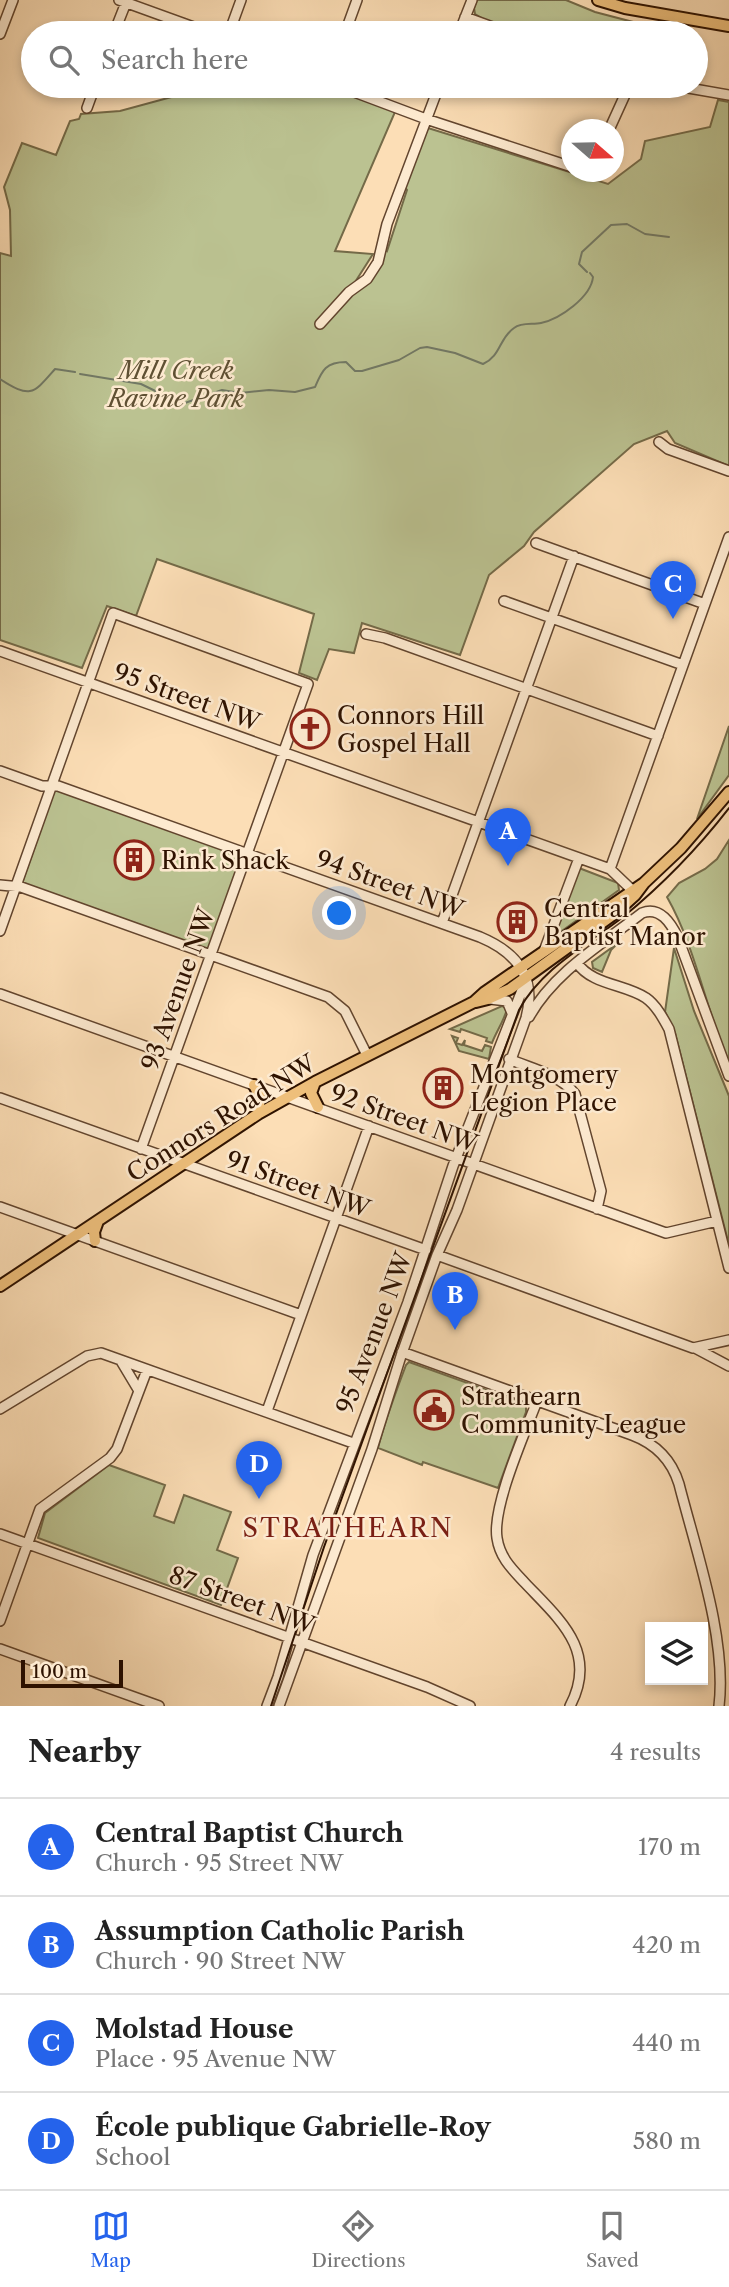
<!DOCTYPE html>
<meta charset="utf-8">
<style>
body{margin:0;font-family:"Libre Caslon Text",serif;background:#f2f2f2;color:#222}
.controls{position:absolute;right:21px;bottom:21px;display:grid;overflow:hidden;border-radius:0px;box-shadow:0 4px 10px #0003}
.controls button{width:63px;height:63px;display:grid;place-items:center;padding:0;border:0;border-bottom:2px solid #e0e0e0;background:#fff;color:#222;font:35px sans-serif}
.compass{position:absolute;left:561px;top:119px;width:63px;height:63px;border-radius:50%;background:#fff;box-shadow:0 4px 10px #0003;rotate:110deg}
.scale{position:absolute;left:21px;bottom:18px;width:102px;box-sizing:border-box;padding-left:7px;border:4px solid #2e1200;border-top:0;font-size:19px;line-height:24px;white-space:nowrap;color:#2e1200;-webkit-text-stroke:5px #fdead0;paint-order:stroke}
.you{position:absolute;left:340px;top:914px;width:24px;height:24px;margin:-18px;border:5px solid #fff;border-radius:50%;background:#1a73e8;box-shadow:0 0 0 10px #1a73e833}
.badge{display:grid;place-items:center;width:46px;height:46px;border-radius:50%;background:#2563eb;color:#fff;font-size:23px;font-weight:700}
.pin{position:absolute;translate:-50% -58px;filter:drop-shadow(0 2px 4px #0008)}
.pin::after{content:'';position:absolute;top:37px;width:24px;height:21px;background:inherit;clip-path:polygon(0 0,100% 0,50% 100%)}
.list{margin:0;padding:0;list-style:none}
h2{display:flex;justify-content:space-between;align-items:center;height:91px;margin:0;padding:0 28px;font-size:30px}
h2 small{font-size:23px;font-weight:400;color:#767676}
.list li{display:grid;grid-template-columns:46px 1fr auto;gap:21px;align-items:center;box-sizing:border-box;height:98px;padding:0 28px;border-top:2px solid #e0e0e0}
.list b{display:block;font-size:26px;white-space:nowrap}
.list p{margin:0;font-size:23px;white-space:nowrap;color:#767676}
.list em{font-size:23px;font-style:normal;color:#767676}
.icon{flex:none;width:38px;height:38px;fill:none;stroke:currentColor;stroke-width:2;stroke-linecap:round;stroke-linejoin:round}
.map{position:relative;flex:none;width:729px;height:1706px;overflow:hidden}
.search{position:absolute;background:#fff;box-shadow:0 4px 10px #0003;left:21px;right:21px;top:21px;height:77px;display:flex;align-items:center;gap:18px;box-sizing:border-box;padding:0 24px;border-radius:38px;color:#767676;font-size:26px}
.sheet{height:483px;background:#fff}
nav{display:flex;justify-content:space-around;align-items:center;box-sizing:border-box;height:98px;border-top:2px solid #e0e0e0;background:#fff;font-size:19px;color:#767676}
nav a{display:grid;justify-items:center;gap:4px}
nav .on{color:#2563eb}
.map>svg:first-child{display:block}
</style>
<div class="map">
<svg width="729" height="1706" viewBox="0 0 729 1706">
<rect width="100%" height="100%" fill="#fcdeb6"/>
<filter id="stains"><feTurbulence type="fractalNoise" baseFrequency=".00286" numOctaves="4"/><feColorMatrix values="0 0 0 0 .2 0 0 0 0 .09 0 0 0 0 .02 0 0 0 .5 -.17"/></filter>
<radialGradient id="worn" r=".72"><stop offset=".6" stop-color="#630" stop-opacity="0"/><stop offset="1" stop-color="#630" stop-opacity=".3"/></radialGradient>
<path fill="#bbc291" stroke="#746a48" stroke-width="2" d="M477 0H566L595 12 637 23 633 33C584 33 517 43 475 14L474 8Z
M212 86H347L395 112 335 251 373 254 350 290 367 278 383 248 387 251 407 190 404 186 428 128 608 184 641 159 645 141 710 127 718 100 729 102V466L675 443 667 431 634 444 534 532 524 546 489 575 460 655 362 623 354 653 329 649 317 680 299 673 314 614 157 559 136 616 107 606 82 668 0 640V253L11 256 10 210 4 187 22 143 56 155 70 121 79 119 81 114 120 111Z
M729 726V775L697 819Z
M55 789 242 856 208 950 22 883Z
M729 840V1062C705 1008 696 948 667 897L679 883 705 869 717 859Z
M579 868 618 883 619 890 559 933 557 929Z
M618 943 611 950 602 972 593 968 592 962Z
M674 948 694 1011 729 1096V1245L675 1033 665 1012Z
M502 1006 507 1009C504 1021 496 1032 492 1043L486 1041 487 1038 461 1029 460 1032 450 1029Z
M452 1036 458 1038 456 1043 462 1045 465 1040 464 1045 482 1051 485 1045 491 1047 489 1059 459 1051Z
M409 1362 526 1404V1412L498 1488 423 1462 422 1465 378 1448C385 1420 396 1392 406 1365Z
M109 1465 165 1485 154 1516 174 1523 184 1495 231 1512 217 1550 238 1558 221 1605 38 1538 45 1513Z"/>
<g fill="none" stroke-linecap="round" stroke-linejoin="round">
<path stroke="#727965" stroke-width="2" d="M587 272 579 264 582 252 611 225 627 224 645 234 669 237
M80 374 141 384 182 404 222 390 240 393 269 390 295 392 315 387C322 371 325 362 346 362L355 371H362L399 360 420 348 427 347 455 353 483 364C501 356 499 338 514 328 522 322 533 325 541 323 560 319 591 297 593 277L590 273
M0 379C31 399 33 394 55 369L75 372"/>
<g stroke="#62452e" stroke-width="12">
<path id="minor" d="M119 0 210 33
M465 17 509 33
M114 33 127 0
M229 33 241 0
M345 33 357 0
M459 33 472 0
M0 34 13 0
M338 86 426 119 572 167
M677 86 729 95
M87 108 95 86
M609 130 629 86
M320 324 349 292 367 279 378 262 387 224 439 86
M659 442 668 449 729 471
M536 543 705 604
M504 601 683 665
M366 634 385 638 658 736
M0 651 610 869 632 890
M0 771 42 786H58L480 937C516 952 537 977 526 1018L457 1210 437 1255 401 1356 372 1449 279 1706
M610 869 729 537
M0 885 21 887 328 997 345 1011 367 1055
M442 923 574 556
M0 931 113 613 308 684 141 1149
M544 951 579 858
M577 963C592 985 625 984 646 998 656 1005 663 1018 669 1029L729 1268
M0 994 666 1233 717 1221
M490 999 507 1001 512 1013
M529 1017C554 972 602 944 642 913 660 906 671 923 678 938L729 1076
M509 1059C532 1069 559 1074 575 1094L601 1191 597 1209
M0 1098 426 1250
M0 1207 301 1315
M437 1255 693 1348 729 1340
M695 1348 729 1366
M402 1352 632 1435C656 1444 672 1461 679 1484 696 1551 727 1638 719 1706
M121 1361 139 1391
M537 1401C525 1433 492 1506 497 1538 500 1558 512 1569 525 1583 559 1619 599 1651 570 1706
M0 1409 87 1356 101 1353 353 1443
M267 1411 369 1126
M0 1534 427 1687 470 1706
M0 1621 40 1509 110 1458 117 1449 147 1370
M0 1649 159 1706
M267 1706 278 1677 313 1555 408 1302 453 1166 526 980"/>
</g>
<g stroke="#2e1200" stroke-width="14">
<path id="major" d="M598 0 625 8 729 26
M476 1002 488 999 510 989 614 914 635 895 644 883 681 848 729 792
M315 1082 311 1093 318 1107
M254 1085 260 1097 258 1114
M95 1241 94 1232 98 1221
M0 1286 258 1114 315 1082 474 1002 485 992 644 883"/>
</g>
<use href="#minor" stroke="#fdead0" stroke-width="9"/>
<use href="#major" stroke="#eebf7b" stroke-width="10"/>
<path stroke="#2e1200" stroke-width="2" d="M271 1706 324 1547 519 1010C542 968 587 945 623 917 662 885 698 848 729 808"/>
</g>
<defs>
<g id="church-ring" transform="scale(2.0125)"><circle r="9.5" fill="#fdead0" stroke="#8f2418" stroke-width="1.5"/><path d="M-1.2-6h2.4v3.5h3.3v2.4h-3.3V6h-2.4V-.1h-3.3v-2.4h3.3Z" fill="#8f2418"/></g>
<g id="building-ring" transform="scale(2.0125)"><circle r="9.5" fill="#fdead0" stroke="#8f2418" stroke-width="1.5"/><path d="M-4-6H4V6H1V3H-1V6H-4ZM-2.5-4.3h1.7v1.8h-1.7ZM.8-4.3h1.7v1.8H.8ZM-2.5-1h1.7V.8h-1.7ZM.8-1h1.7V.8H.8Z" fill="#8f2418"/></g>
<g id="civic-ring" transform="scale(2.0125)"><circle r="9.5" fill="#fdead0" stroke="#8f2418" stroke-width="1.5"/><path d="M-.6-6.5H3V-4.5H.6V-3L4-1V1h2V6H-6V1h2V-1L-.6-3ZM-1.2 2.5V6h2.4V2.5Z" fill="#8f2418"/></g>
</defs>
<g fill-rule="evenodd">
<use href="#church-ring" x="310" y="729"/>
<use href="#building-ring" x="134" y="860"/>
<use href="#building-ring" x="517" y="922"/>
<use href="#building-ring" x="443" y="1088"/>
<use href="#civic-ring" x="434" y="1410"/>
</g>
<g text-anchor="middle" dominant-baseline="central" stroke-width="5" stroke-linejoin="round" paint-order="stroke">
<g font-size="24" font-style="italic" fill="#5f5033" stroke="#fdead0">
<text x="176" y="370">Mill Creek<tspan x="176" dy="28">Ravine Park</tspan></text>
</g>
<g font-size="24" fill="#2e1200" stroke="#fdead0">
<text transform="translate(187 697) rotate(20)">95 Street NW</text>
<text transform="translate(390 884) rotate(20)">94 Street NW</text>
<text transform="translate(178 989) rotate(-70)">93 Avenue NW</text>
<text transform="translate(221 1118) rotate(-32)">Connors Road NW</text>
<text transform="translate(404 1118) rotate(20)">92 Street NW</text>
<text transform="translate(298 1184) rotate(20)">91 Street NW</text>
<text transform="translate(374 1333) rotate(-69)">95 Avenue NW</text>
<text transform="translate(242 1600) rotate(20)">87 Street NW</text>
</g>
<g font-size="24" fill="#2e1200" stroke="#fdead0" text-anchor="start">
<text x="337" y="715">Connors Hill<tspan x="337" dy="28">Gospel Hall</tspan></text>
<text x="161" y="860">Rink Shack</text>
<text x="544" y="908">Central<tspan x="544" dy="28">Baptist Manor</tspan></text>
<text x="470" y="1074">Montgomery<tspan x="470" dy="28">Legion Place</tspan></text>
<text x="461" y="1396">Strathearn<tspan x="461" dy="28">Community League</tspan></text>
</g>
<g font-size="26" letter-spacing="2" fill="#7a1f14" stroke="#fdead0">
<text x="348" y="1528">STRATHEARN</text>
</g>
</g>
<rect width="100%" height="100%" filter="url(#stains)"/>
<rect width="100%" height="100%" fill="url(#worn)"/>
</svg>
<div class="controls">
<button><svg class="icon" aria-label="layers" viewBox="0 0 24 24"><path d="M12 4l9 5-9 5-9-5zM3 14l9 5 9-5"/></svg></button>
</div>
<svg class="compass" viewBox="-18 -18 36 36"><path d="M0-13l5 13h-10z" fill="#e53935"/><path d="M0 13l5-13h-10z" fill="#767676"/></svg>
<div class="scale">100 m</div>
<div class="you"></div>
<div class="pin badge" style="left:508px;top:866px">A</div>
<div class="pin badge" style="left:455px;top:1330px">B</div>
<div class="pin badge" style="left:673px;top:619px">C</div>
<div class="pin badge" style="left:259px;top:1499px">D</div>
<div class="search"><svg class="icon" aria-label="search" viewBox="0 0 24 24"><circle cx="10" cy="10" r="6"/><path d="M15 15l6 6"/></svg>Search here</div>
</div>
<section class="sheet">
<h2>Nearby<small>4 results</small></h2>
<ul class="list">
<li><span class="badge">A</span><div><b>Central Baptist Church</b><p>Church · 95 Street NW</p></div><em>170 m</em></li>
<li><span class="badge">B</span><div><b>Assumption Catholic Parish</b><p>Church · 90 Street NW</p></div><em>420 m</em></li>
<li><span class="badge">C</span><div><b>Molstad House</b><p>Place · 95 Avenue NW</p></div><em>440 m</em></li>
<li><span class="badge">D</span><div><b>École publique Gabrielle-Roy</b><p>School</p></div><em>580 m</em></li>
</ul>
</section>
<nav>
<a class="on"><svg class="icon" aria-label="map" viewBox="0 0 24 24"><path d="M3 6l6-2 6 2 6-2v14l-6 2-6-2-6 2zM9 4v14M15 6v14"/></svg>Map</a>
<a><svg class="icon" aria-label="directions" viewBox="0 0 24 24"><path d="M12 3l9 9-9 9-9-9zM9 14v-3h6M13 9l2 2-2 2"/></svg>Directions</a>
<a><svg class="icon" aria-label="saved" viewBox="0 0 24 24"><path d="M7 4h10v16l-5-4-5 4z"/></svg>Saved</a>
</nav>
